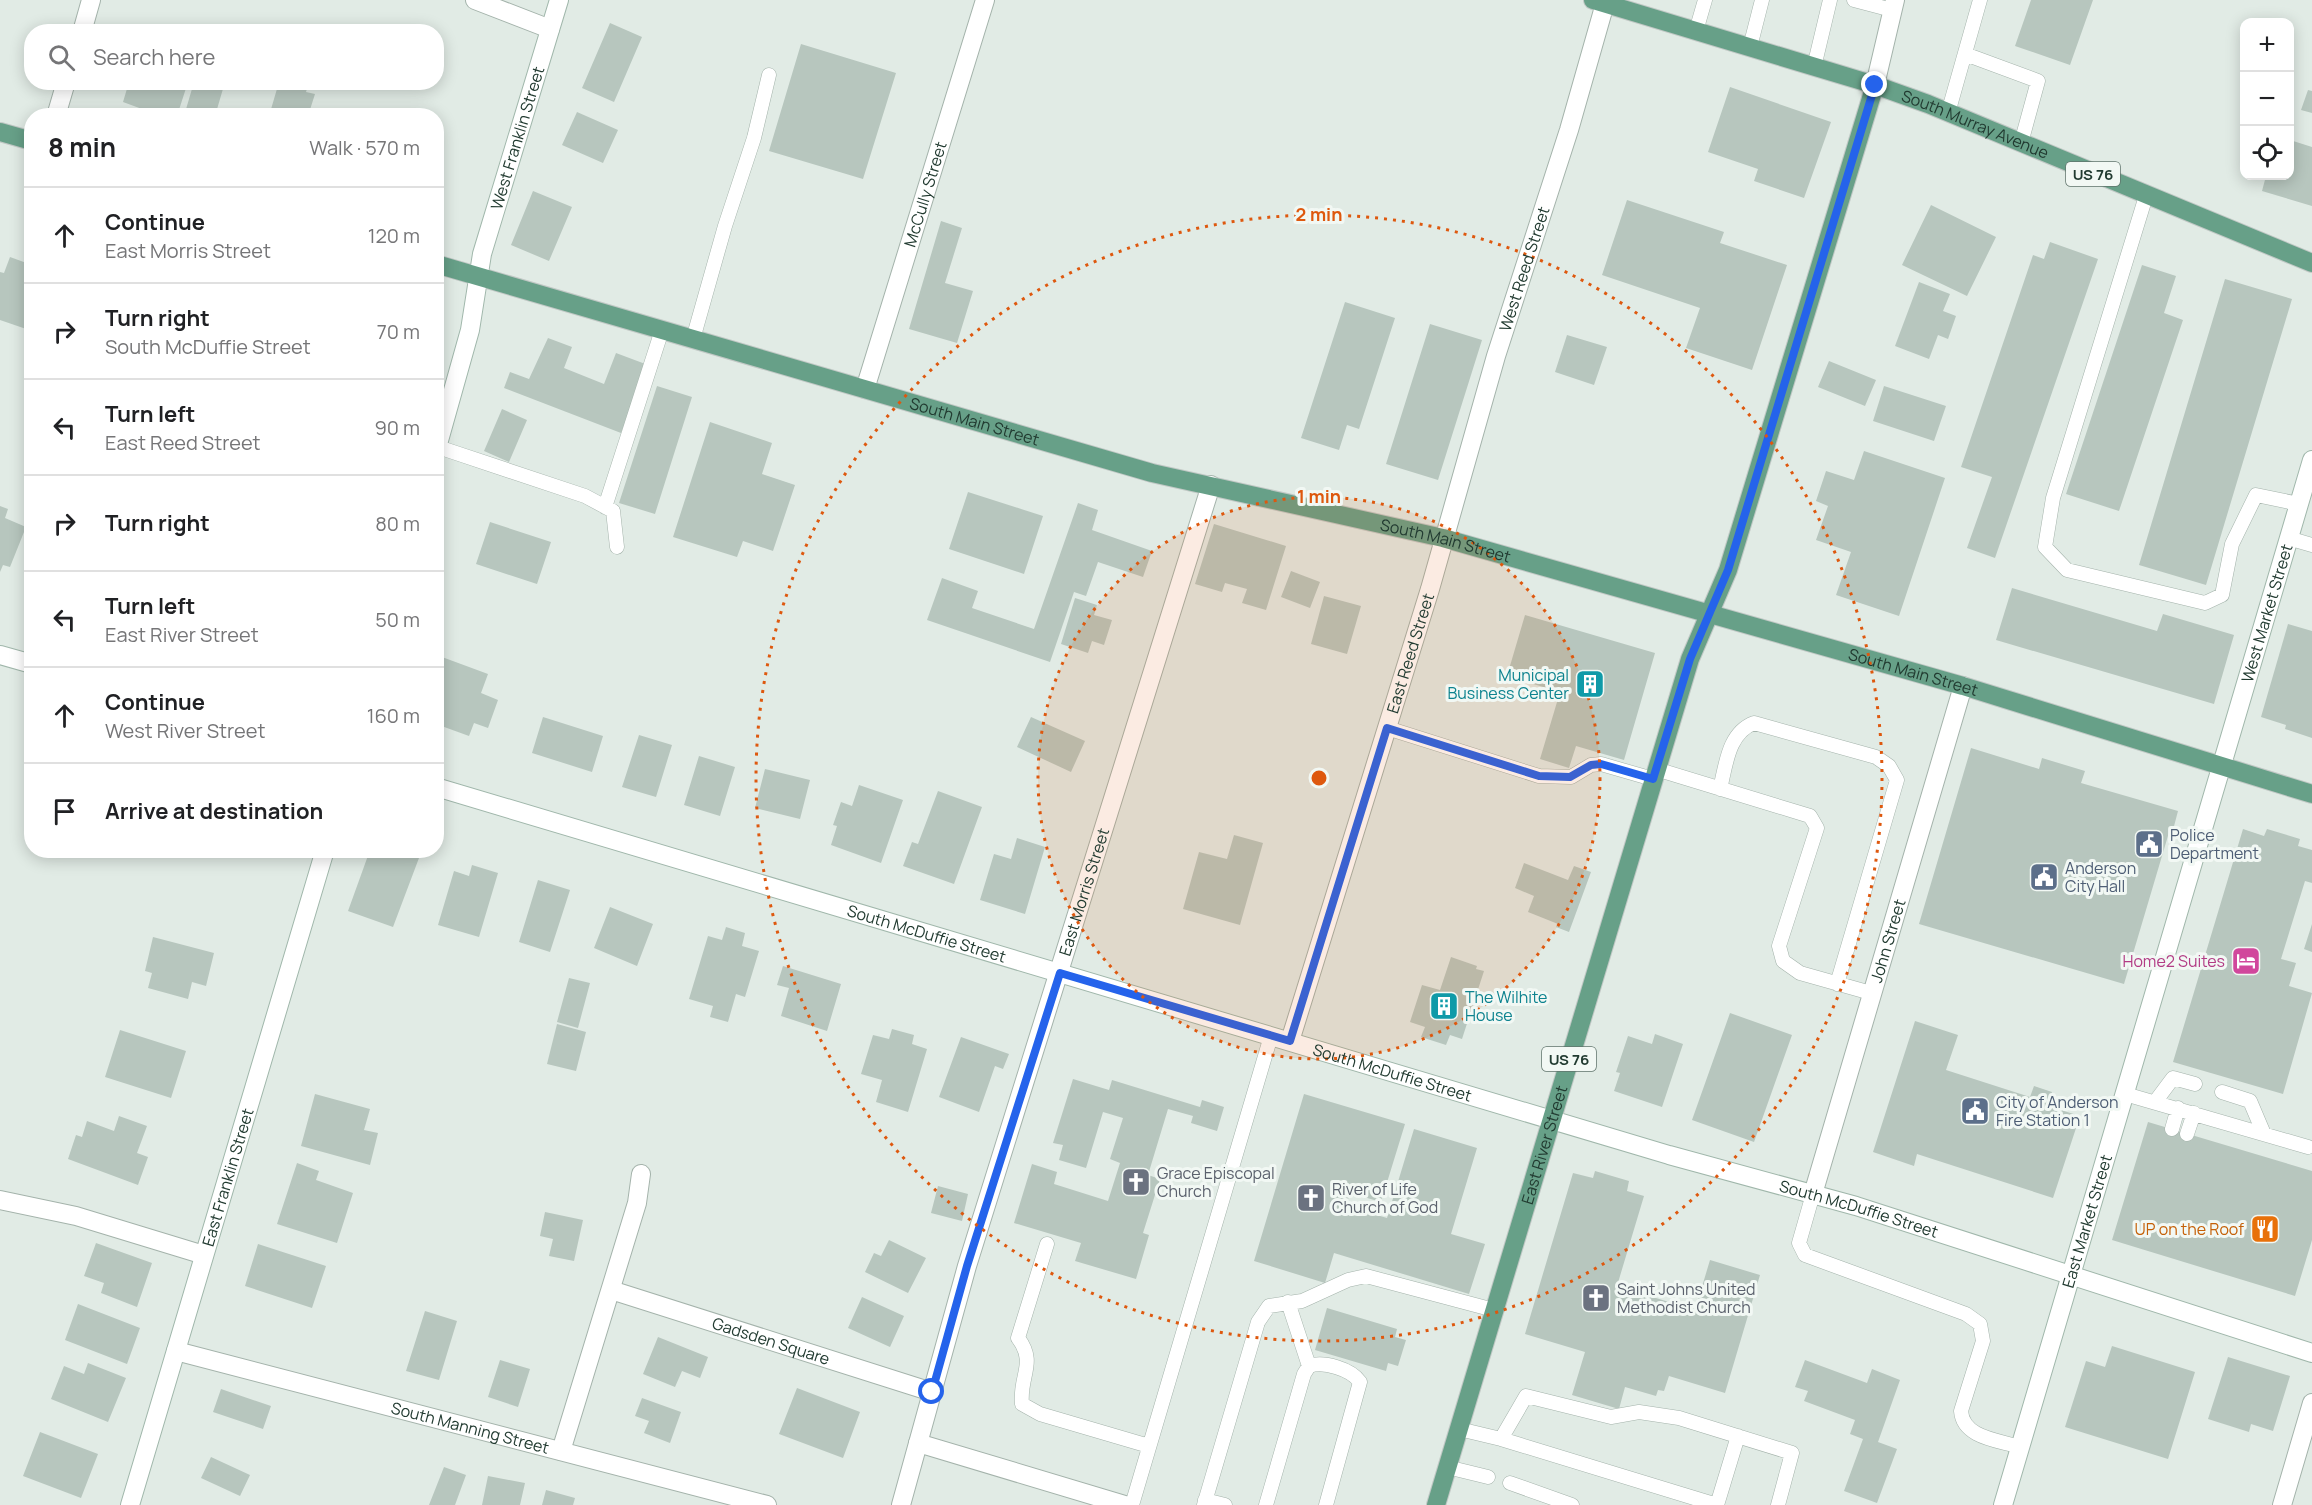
<!DOCTYPE html>
<meta charset="utf-8">
<style>
body{margin:0;font-family:Manrope,sans-serif;background:#f2f2f2;color:#202124}
.controls{position:absolute;right:18px;top:18px;display:grid;overflow:hidden;border-radius:12px;box-shadow:0 3px 15px #0003}
.controls button{width:54px;height:54px;display:grid;place-items:center;padding:0;border:0;border-bottom:2px solid #e0e0e0;background:#fff;color:#202124;font:30px sans-serif}
.stop{position:absolute;width:18px;height:18px;margin:-14px;border:4px solid #2563eb;border-radius:50%;background:#fff}
.stop.end{background:#2563eb;border-color:#fff;box-shadow:0 2px 6px #0008}
.list{margin:0;padding:0;list-style:none}
h2{display:flex;justify-content:space-between;align-items:center;height:78px;margin:0;padding:0 24px;font-size:26px}
h2 small{font-size:20px;font-weight:400;color:#757577}
.list li{display:grid;grid-template-columns:39px 1fr auto;gap:18px;align-items:center;box-sizing:border-box;height:96px;padding:0 24px;border-top:2px solid #e0e0e0}
.list b{display:block;font-size:22px;white-space:nowrap}
.list p{margin:0;font-size:20px;white-space:nowrap;color:#757577}
.list em{font-size:20px;font-style:normal;color:#757577}
.icon{flex:none;width:33px;height:33px;fill:none;stroke:currentColor;stroke-width:2;stroke-linecap:round;stroke-linejoin:round}
.map{position:relative;flex:none;width:2312px;height:1505px;overflow:hidden}
.search{position:absolute;background:#fff;box-shadow:0 3px 15px #0003;left:24px;top:24px;width:420px;height:66px;display:flex;align-items:center;gap:15px;box-sizing:border-box;padding:0 21px;border-radius:24px;color:#757577;font-size:22px}
.panel{position:absolute;background:#fff;box-shadow:0 3px 15px #0003;left:24px;top:108px;width:420px;height:750px;border-radius:24px}
.map>svg:first-child{display:block}
</style>
<div class="map">
<svg width="2312" height="1505" viewBox="0 0 2312 1505">
<rect width="100%" height="100%" fill="#e1ebe5"/>
<path fill="#b7c6be" d="M2031 0H2093L2070 65 2015 46Z
M610 23 642 37 614 102 582 88Z
M801 44 896 73 863 179 769 151Z
M129 82H188L177 116H161L123 102Z
M194 82H225L215 116H184Z
M279 82H309L306 92 315 94 308 116H269Z
M1730 87 1831 122 1804 198 1754 181 1758 169 1708 152Z
M2308 90 2312 91V113L2301 110Z
M577 112 618 130 603 163 562 145Z
M2290 140 2312 147V206L2262 191 2266 176H2290Z
M533 191 572 207 549 261 511 245Z
M1627 200 1724 232 1720 243 1787 265 1752 370 1686 348 1700 308 1602 275Z
M1931 205 1996 237 1967 296 1902 265Z
M941 221 962 228 945 283 973 291 957 343 909 329Z
M2050 242 2098 259 1995 558 1967 548 1992 477 1961 467 2033 255 2044 259Z
M10 257 32 265V331L0 320V272L4 273Z
M2142 265 2176 276 2164 313 2183 320 2119 511 2066 494Z
M2225 279 2292 299 2206 585 2139 565Z
M1919 282 1950 294 1943 311 1956 316 1948 339 1938 335 1929 359 1895 346Z
M1345 302 1395 318 1359 429 1347 425 1339 450 1301 438Z
M1430 324 1482 340 1438 480 1386 464Z
M1567 335 1607 347 1594 385 1555 372Z
M548 338 572 347 564 368 604 384 616 353 648 365 621 433 504 388 510 372 529 379Z
M1829 361 1876 380 1865 406 1818 387Z
M657 386 692 397 655 514 619 503Z
M1884 386 1946 406 1934 441 1873 421Z
M502 409 527 420 509 462 484 451Z
M710 422 772 443 762 474 795 485 773 551 743 541 737 557 673 537Z
M1864 451 1945 478 1899 616 1836 595 1851 552 1816 540 1828 506 1816 501 1826 471 1854 480Z
M968 492 1043 516 1024 574 949 549Z
M1078 503 1098 510 1092 530 1152 551 1143 577 1098 562 1086 596 1074 592 1050 662 927 620 942 578 978 591 972 608 1034 629Z
M0 506 8 509 5 518 26 527 10 567 3 565 0 572Z
M490 522 551 542 537 584 476 564Z
M1214 524 1286 546 1266 610 1242 603 1247 589 1225 583 1222 592 1195 584Z
M1291 571 1320 582 1310 608 1281 597Z
M2012 588 2157 631 2163 614 2234 635 2214 704 1996 640Z
M1324 596 1361 606 1347 654 1311 644Z
M1075 598 1097 605 1094 615 1112 620 1104 645 1092 641 1088 653 1061 644Z
M1525 615 1655 653 1624 760 1576 746 1569 768 1540 759 1560 692 1507 676Z
M2288 624 2312 631V738L2285 729 2286 725 2261 717Z
M442 657 488 674 481 693 498 700 488 728 474 723 469 736 436 724V673Z
M543 717 603 736 592 772 532 753Z
M1031 717 1085 741 1071 772 1017 747Z
M639 735 672 745 656 797 622 787Z
M1971 748 2039 769 2042 758 2085 771 2081 783 2178 811 2173 830 2170 829 2124 984 1919 924Z
M699 756 735 767 720 816 684 805Z
M765 769 810 780 800 819 755 808Z
M859 785 903 800 881 863 831 845 837 826 833 825 841 802 852 806Z
M938 791 982 807 954 884 903 866 912 842 918 844Z
M2243 829 2264 836 2267 829 2300 839 2298 846 2312 850V883L2305 881 2281 959 2296 963 2289 986 2312 993 2283 1094 2173 1062Z
M1234 835 1263 843 1240 925 1183 909 1199 852 1227 859Z
M1017 838 1045 847 1025 914 980 900 994 854 1011 859Z
M370 850H422L393 927 348 911Z
M1524 863 1568 880 1574 866 1591 872 1569 932 1556 927 1558 924 1528 912 1534 896 1515 888Z
M472 865 498 873 479 937 438 925 454 871 469 876Z
M538 880 570 890 550 952 519 942Z
M610 907 653 924 637 966 594 948Z
M2312 924V952L2304 949Z
M726 927 745 933 742 946 759 951 745 997 736 994 728 1022 710 1017 713 1006 689 999 708 936 722 940Z
M153 937 214 953 206 986 192 982 188 999 148 988 152 973 145 971Z
M1451 957 1477 966 1476 969 1484 971 1462 1039 1450 1035 1446 1045 1421 1037 1425 1027 1410 1022 1422 985 1440 990Z
M783 966 841 984 827 1031 781 1016 789 988 777 985Z
M569 978 590 983 578 1028 557 1022Z
M1730 1013 1792 1035 1754 1142 1692 1120Z
M1915 1021 1958 1035 1946 1070 2030 1097 2034 1086 2052 1092 2048 1106 2080 1116 2053 1198 1917 1154 1914 1166 1873 1152Z
M557 1024 586 1032 576 1071 547 1064Z
M892 1029 914 1035 912 1044 927 1049 908 1112 876 1102 882 1080 861 1074 873 1035 889 1039Z
M120 1030 186 1051 171 1098 105 1077Z
M1655 1034 1683 1044 1662 1107 1614 1091 1620 1073 1616 1072 1628 1036 1652 1044Z
M961 1037 1009 1054 1003 1069 995 1066 979 1112 939 1097Z
M1073 1079 1109 1090 1112 1080 1200 1107 1202 1100 1224 1107 1217 1131 1191 1123 1193 1116 1168 1109 1148 1175 1160 1179 1143 1233 1149 1235 1136 1279 1075 1261 1081 1243 1014 1223 1032 1164 1057 1172 1054 1184 1108 1201 1120 1163 1110 1159 1123 1118 1103 1112 1086 1168 1059 1160 1063 1145 1053 1143Z
M315 1094 370 1109 364 1130 378 1133 370 1165 301 1146Z
M1304 1094 1405 1124 1381 1202 1350 1193 1346 1206 1387 1218 1414 1129 1477 1148 1451 1234 1485 1244 1469 1294 1334 1253 1325 1283 1254 1261Z
M119 1116 147 1126 137 1153 148 1157 138 1185 68 1159 76 1135 82 1137 87 1121 114 1131Z
M2148 1122 2312 1171V1240L2295 1296 2112 1240Z
M297 1163 319 1171 316 1180 353 1193 337 1243 277 1224Z
M1595 1171 1629 1181 1627 1191 1644 1196 1617 1286 1695 1310 1710 1260 1760 1275 1725 1393 1669 1376 1664 1391 1658 1390 1656 1396 1625 1387 1619 1409 1572 1395 1585 1352 1525 1334 1573 1173 1593 1178Z
M938 1186 968 1194 962 1221 931 1213Z
M545 1212 583 1220 574 1261 549 1256 553 1239 540 1236Z
M889 1240 926 1258 908 1293 865 1272 874 1253 881 1256Z
M96 1243 152 1263 137 1307 101 1293 104 1283 84 1276Z
M258 1244 326 1266 312 1308 245 1286Z
M862 1297 904 1316 890 1347 848 1328Z
M78 1304 140 1328 127 1364 65 1340Z
M1327 1308 1397 1329 1395 1337 1406 1340 1398 1366 1388 1363 1386 1371 1315 1350Z
M425 1311 457 1321 439 1380 406 1371Z
M658 1337 708 1357 700 1378 682 1371 675 1387 643 1374Z
M2112 1346 2195 1372 2168 1459 2065 1427 2086 1361 2105 1367Z
M2228 1357 2290 1376 2273 1431 2251 1424 2249 1432 2208 1419Z
M500 1360 530 1369 518 1407 488 1397Z
M1805 1360 1867 1383 1872 1369 1900 1380 1878 1442 1897 1449 1877 1503 1844 1491 1863 1439 1850 1434 1855 1420 1804 1401 1808 1391 1795 1387Z
M88 1363 126 1378 108 1422 51 1399 64 1366 84 1374Z
M797 1388 860 1412 843 1458 779 1434Z
M221 1389 271 1406 263 1429 213 1412Z
M642 1398 681 1412 670 1443 644 1433 649 1421 635 1416Z
M40 1432 98 1454 81 1498 23 1476Z
M211 1457 250 1475 240 1496 201 1478Z
M444 1467 466 1475 455 1505H429Z
M488 1476 525 1483 520 1505H482Z
M546 1490 575 1498 573 1505H542Z"/>
<g fill="none" stroke-linecap="round" stroke-linejoin="round">
<g stroke="#a4b3ab" stroke-width="15">
<path id="lane" d="M1854 0 1892 10
M1696 31 1705 0
M1750 47 1762 0
M1965 54 2038 81 2021 143
M1814 67 1830 0
M1948 113 1980 0
M2146 196 2053 498 2045 547 2067 570 2205 603 2222 595 2232 544 2256 495 2299 504
M693 339 725 226 754 138 769 75
M438 447 585 496 613 511 617 547
M605 507 662 330
M2288 538 2312 545
M1387 728 1539 776 1571 777 1591 765 1601 764 1653 779
M1656 769 1810 816 1817 828 1779 946 1783 961 1800 973 1871 993
M1720 789C1726 765 1728 733 1754 723L1876 757 1889 766 1897 780 1837 984
M2222 1092 2250 1101 2264 1134
M2125 1094 2308 1147
M2155 1102 2173 1078 2195 1084
M2172 1129 2178 1108
M2187 1134 2194 1113
M1813 1194 1799 1243 1805 1255 1966 1314 1980 1324 1983 1341 1961 1411C1963 1438 1998 1440 2020 1447
M1047 1244 1018 1338C1037 1363 1019 1376 1022 1404L1040 1414 1149 1446
M1288 1302 1309 1366
M1459 1429 1501 1439 1526 1396 1611 1417 1639 1412 1679 1418 1792 1453 1778 1505
M1501 1439 1717 1505
M1447 1467 1488 1477
M1510 1483 1572 1505
M1205 1500 1225 1505
M1132 1505 1271 1036
M1204 1505 1258 1322 1269 1306 1302 1301 1348 1280 1366 1276 1494 1310
M1266 1505 1304 1374 1309 1366C1324 1361 1351 1369 1360 1382L1326 1505
M1717 1505 1738 1436"/>
</g>
<g stroke="#a4b3ab" stroke-width="20">
<g id="street">
<path d="M475 0 550 29"/>
<path d="M82 32 91 0"/>
<path d="M1875 85 1895 0"/>
<path d="M56 116 66 82"/>
<path id="s1" d="M865 389 985 0"/>
<path id="s2" d="M1290 1041 1430 589 1496 356 1569 130 1606 0"/>
<path id="s3" d="M1813 1194 1963 686"/>
<path d="M0 1200 76 1216 204 1255"/>
<path id="s4" d="M611 1290 932 1392"/>
<path id="s5" d="M176 1351 767 1505"/>
<path d="M918 1443 1125 1505"/>
<path d="M561 1451 637 1203 641 1174"/>
<path id="s6" d="M901 1505 967 1266 1211 485"/>
<path d="M2282 1505 2312 1403"/>
</g>
</g>
<g stroke="#a0b7ab" stroke-width="20">
<g id="secondary">
<path id="s7" d="M436 451 470 330 482 254 559 0"/>
<path d="M0 655 32 664"/>
<path id="s8" d="M436 787 1669 1155 1856 1206 2312 1353"/>
<path id="s9" d="M130 1505 325 850"/>
<path id="s10" d="M2003 1505 2312 460"/>
</g>
</g>
<g stroke="#c1c8c5" stroke-width="20">
<g id="primary">
<path id="s11" d="M1593 0 1875 85 1928 104 2312 263"/>
<path d="M0 132 32 141"/>
<path id="s12" d="M436 264 1152 473 1443 538 1963 686 2312 794"/>
<path id="s13" d="M1436 1505 1690 659 1728 570 1875 85"/>
</g>
</g>
<use href="#lane" stroke="#fff" stroke-width="14"/>
<use href="#street" stroke="#fff" stroke-width="18"/>
<use href="#secondary" stroke="#fff" stroke-width="18"/>
<use href="#primary" stroke="#67a088" stroke-width="18"/>
</g>
<g fill="none" stroke-linecap="round" stroke-linejoin="round">
<path stroke="#2563eb" stroke-width="8" d="M932 1392 967 1266 1060 973 1290 1041 1387 728 1539 776 1570 777 1591 765 1601 764 1653 779 1690 659 1728 570 1875 85"/>
</g>
<circle cx="1319" cy="778" r="281" fill="#de580e" fill-opacity=".12"/>
<g fill="none" stroke="#de580e" stroke-width="3" stroke-dasharray="3 6">
<circle cx="1319" cy="778" r="281"/>
<circle cx="1319" cy="778" r="563"/>
</g>
<defs>
<g id="building-square" transform="scale(1.5)"><rect x="-9" y="-9" width="18" height="18" rx="4" fill="#0f9aa8" stroke="#f2f8f4"/><path d="M-4-6H4V6H1V3H-1V6H-4ZM-2.5-4.3h1.7v1.8h-1.7ZM.8-4.3h1.7v1.8H.8ZM-2.5-1h1.7V.8h-1.7ZM.8-1h1.7V.8H.8Z" fill="#fff"/></g>
<g id="civic-square" transform="scale(1.5)"><rect x="-9" y="-9" width="18" height="18" rx="4" fill="#5c6f8a" stroke="#f2f8f4"/><path d="M-.6-6.5H3V-4.5H.6V-3L4-1V1h2V6H-6V1h2V-1L-.6-3ZM-1.2 2.5V6h2.4V2.5Z" fill="#fff"/></g>
<g id="hotel-square" transform="scale(1.5)"><rect x="-9" y="-9" width="18" height="18" rx="4" fill="#d1479c" stroke="#f2f8f4"/><path d="M-6-4.5h1.5V1H6V5H4.5V3h-9V5H-6ZM-4 0a1.8 1.8 0 1 1 3.6 0ZM.5 0V-2.5h3Q6-2.5 6 0Z" fill="#fff"/></g>
<g id="church-square" transform="scale(1.5)"><rect x="-9" y="-9" width="18" height="18" rx="4" fill="#6b7280" stroke="#f2f8f4"/><path d="M-1.2-6h2.4v3.5h3.3v2.4h-3.3V6h-2.4V-.1h-3.3v-2.4h3.3Z" fill="#fff"/></g>
<g id="restaurant-square" transform="scale(1.5)"><rect x="-9" y="-9" width="18" height="18" rx="4" fill="#e8710a" stroke="#f2f8f4"/><path d="M-5-6h1v4h1v-4h1v4h1v-4h1v5L-1.5 .5V6h-2V.5L-5-1ZM5-6V6H3V1.5H1.5Q1.5-4 5-6Z" fill="#fff"/></g>
</defs>
<g fill-rule="evenodd">
<use href="#building-square" x="1590" y="684"/>
<use href="#civic-square" x="2149" y="844"/>
<use href="#civic-square" x="2044" y="877"/>
<use href="#hotel-square" x="2246" y="961"/>
<use href="#building-square" x="1444" y="1006"/>
<use href="#civic-square" x="1975" y="1111"/>
<use href="#church-square" x="1136" y="1182"/>
<use href="#church-square" x="1311" y="1198"/>
<use href="#restaurant-square" x="2265" y="1229"/>
<use href="#church-square" x="1596" y="1298"/>
</g>
<g text-anchor="middle" dominant-baseline="central" stroke-width="6" stroke-linejoin="round" paint-order="stroke">
<g fill="#f2f8f4" stroke="#60746c" stroke-width="1.5">
<rect x="2066" y="162" width="54" height="24" rx="4.5"/>
<rect x="1542" y="1047" width="54" height="24" rx="4.5"/>
</g>
<g font-size="15" font-weight="bold" fill="#223b31">
<text x="2093" y="174">US 76</text>
<text x="1569" y="1059">US 76</text>
</g>
<g font-size="16" fill="#223b31" stroke="#f2f8f4">
<text stroke="none"><textPath href="#s11" startOffset="402">South Murray Avenue</textPath></text>
<text stroke="none"><textPath href="#s7" startOffset="324">West Franklin Street</textPath></text>
<text stroke="none"><textPath href="#s1" startOffset="204">McCully Street</textPath></text>
<text stroke="none"><textPath href="#s2" startOffset="807">West Reed Street</textPath></text>
<text stroke="none"><textPath href="#s12" startOffset="561">South Main Street</textPath></text>
<text stroke="none"><textPath href="#s12" startOffset="1047">South Main Street</textPath></text>
<text stroke="none"><textPath href="#s10" startOffset="930">West Market Street</textPath></text>
<text stroke="none"><textPath href="#s2" startOffset="406">East Reed Street</textPath></text>
<text stroke="none"><textPath href="#s12" startOffset="1533">South Main Street</textPath></text>
<text stroke="none"><textPath href="#s6" startOffset="640">East Morris Street</textPath></text>
<text stroke="none"><textPath href="#s8" startOffset="512">South McDuffie Street</textPath></text>
<text stroke="none"><textPath href="#s3" startOffset="264">John Street</textPath></text>
<text stroke="none"><textPath href="#s8" startOffset="998">South McDuffie Street</textPath></text>
<text stroke="none"><textPath href="#s13" startOffset="376">East River Street</textPath></text>
<text stroke="none"><textPath href="#s9" startOffset="342">East Franklin Street</textPath></text>
<text stroke="none"><textPath href="#s8" startOffset="1484">South McDuffie Street</textPath></text>
<text stroke="none"><textPath href="#s10" startOffset="296">East Market Street</textPath></text>
<text stroke="none"><textPath href="#s4" startOffset="168">Gadsden Square</textPath></text>
<text stroke="none"><textPath href="#s5" startOffset="304">South Manning Street</textPath></text>
</g>
<g font-size="16" fill="#0d838f" stroke="#f2f8f4" text-anchor="end">
<text x="1569" y="675">Municipal<tspan x="1569" dy="18">Business Center</tspan></text>
<text x="1465" y="997" text-anchor="start">The Wilhite<tspan x="1465" dy="18">House</tspan></text>
</g>
<g font-size="16" fill="#4e5e75" stroke="#f2f8f4" text-anchor="start">
<text x="2170" y="835">Police<tspan x="2170" dy="18">Department</tspan></text>
<text x="2065" y="868">Anderson<tspan x="2065" dy="18">City Hall</tspan></text>
<text x="1996" y="1102">City of Anderson<tspan x="1996" dy="18">Fire Station 1</tspan></text>
</g>
<g font-size="16" fill="#b23c85" stroke="#f2f8f4" text-anchor="end">
<text x="2225" y="961">Home2 Suites</text>
</g>
<g font-size="16" fill="#5b616d" stroke="#f2f8f4" text-anchor="start">
<text x="1157" y="1173">Grace Episcopal<tspan x="1157" dy="18">Church</tspan></text>
<text x="1332" y="1189">River of Life<tspan x="1332" dy="18">Church of God</tspan></text>
<text x="1617" y="1289">Saint Johns United<tspan x="1617" dy="18">Methodist Church</tspan></text>
</g>
<g font-size="16" fill="#c56008" stroke="#f2f8f4" text-anchor="end">
<text x="2244" y="1229">UP on the Roof</text>
</g>
</g>
<circle cx="1319" cy="778" r="9" fill="#de580e" stroke="#f2f8f4" stroke-width="3"/>
<g font-size="18" text-anchor="middle" font-weight="bold" fill="#de580e" stroke="#f2f8f4" stroke-width="6" stroke-linejoin="round" paint-order="stroke">
<text x="1319" y="221">2 min</text>
<text x="1319" y="503">1 min</text>
</g>
</svg>
<div class="controls">
<button>+</button>
<button>−</button>
<button><svg class="icon" aria-label="locate" viewBox="0 0 24 24"><circle cx="12" cy="12" r="6"/><path d="M12 2v4M12 18v4M2 12h4M18 12h4"/></svg></button>
</div>
<div class="stop" style="left:932px;top:1392px"></div>
<div class="stop end" style="left:1875px;top:85px"></div>
<div class="search"><svg class="icon" aria-label="search" viewBox="0 0 24 24"><circle cx="10" cy="10" r="6"/><path d="M15 15l6 6"/></svg>Search here</div>
<section class="panel">
<h2>8 min<small>Walk · 570 m</small></h2>
<ul class="list">
<li><svg class="icon" aria-label="ahead" viewBox="0 0 24 24"><path d="M12 20V5M6 11l6-6 6 6"/></svg><div><b>Continue</b><p>East Morris Street</p></div><em>120 m</em></li>
<li><svg class="icon" aria-label="right" viewBox="0 0 24 24"><path d="M7 20v-9h11M14 6l5 5-5 5"/></svg><div><b>Turn right</b><p>South McDuffie Street</p></div><em>70 m</em></li>
<li><svg class="icon" aria-label="left" viewBox="0 0 24 24"><path d="M17 20v-9H6M10 6l-5 5 5 5"/></svg><div><b>Turn left</b><p>East Reed Street</p></div><em>90 m</em></li>
<li><svg class="icon" aria-label="right" viewBox="0 0 24 24"><path d="M7 20v-9h11M14 6l5 5-5 5"/></svg><div><b>Turn right</b></div><em>80 m</em></li>
<li><svg class="icon" aria-label="left" viewBox="0 0 24 24"><path d="M17 20v-9H6M10 6l-5 5 5 5"/></svg><div><b>Turn left</b><p>East River Street</p></div><em>50 m</em></li>
<li><svg class="icon" aria-label="ahead" viewBox="0 0 24 24"><path d="M12 20V5M6 11l6-6 6 6"/></svg><div><b>Continue</b><p>West River Street</p></div><em>160 m</em></li>
<li><svg class="icon" aria-label="arrive" viewBox="0 0 24 24"><path d="M6 21V4h12l-3 4 3 4H6"/></svg><div><b>Arrive at destination</b></div></li>
</ul>
</section>
</div>
